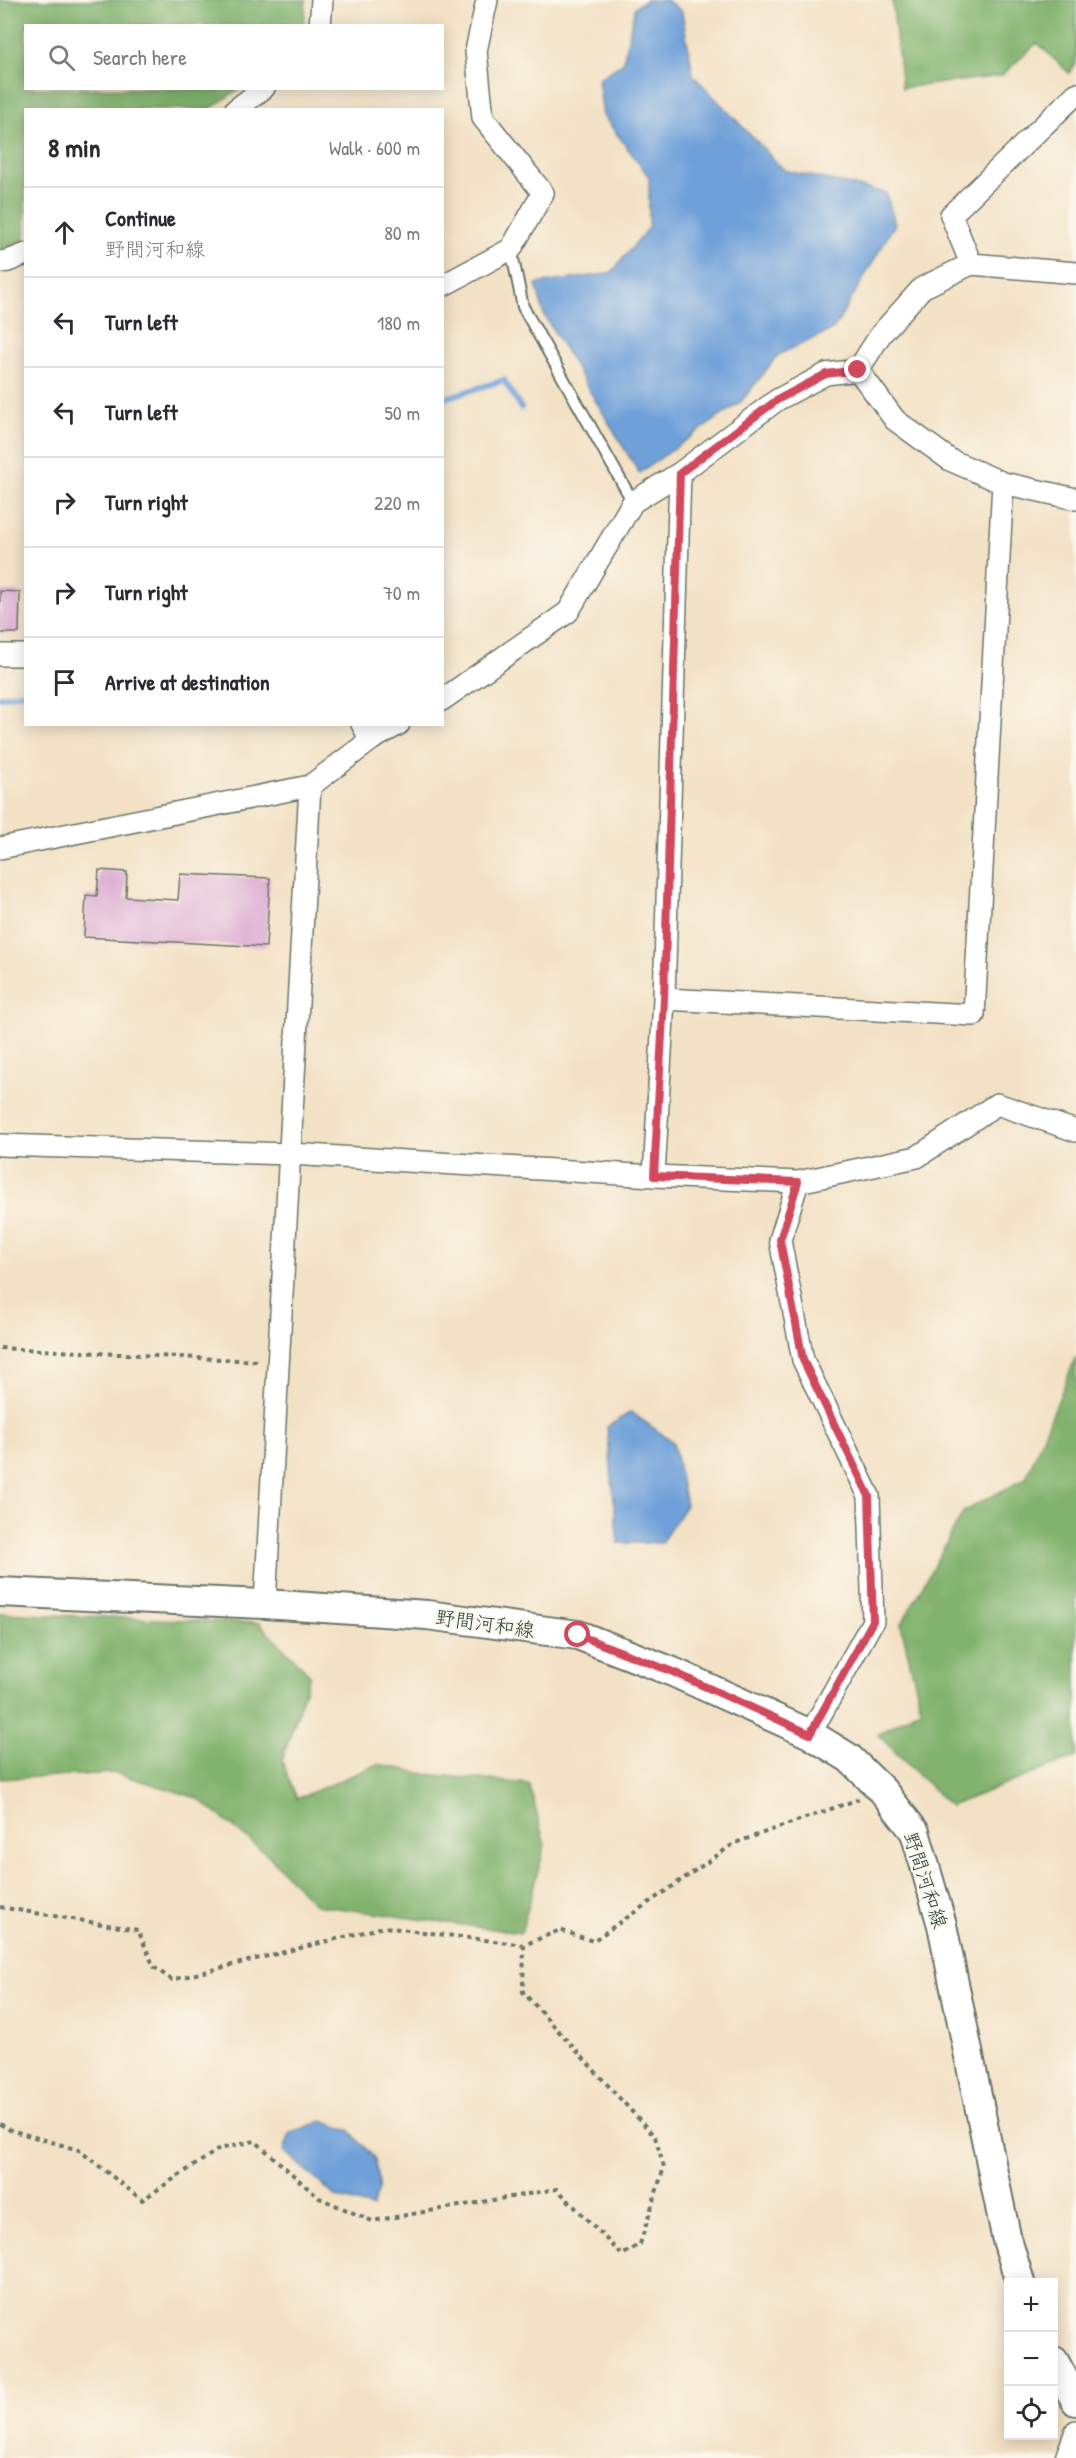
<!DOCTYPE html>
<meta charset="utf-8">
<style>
body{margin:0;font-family:"Patrick Hand","Klee One",sans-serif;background:#f7f7f7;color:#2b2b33}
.controls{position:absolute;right:18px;bottom:18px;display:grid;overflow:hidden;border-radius:0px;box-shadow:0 3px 15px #0003}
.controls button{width:54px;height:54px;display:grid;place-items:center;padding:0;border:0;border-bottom:2px solid #e1e1e2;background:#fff;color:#2b2b33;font:30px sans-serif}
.stop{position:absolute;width:18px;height:18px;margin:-14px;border:4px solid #d1495b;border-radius:50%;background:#fff}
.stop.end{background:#d1495b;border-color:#fff;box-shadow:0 2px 6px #0008}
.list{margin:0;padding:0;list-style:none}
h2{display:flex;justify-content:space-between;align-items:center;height:78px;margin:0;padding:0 24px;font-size:26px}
h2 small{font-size:20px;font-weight:400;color:#7c7c81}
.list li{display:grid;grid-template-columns:39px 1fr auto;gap:18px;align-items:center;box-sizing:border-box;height:90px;padding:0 24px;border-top:2px solid #e1e1e2}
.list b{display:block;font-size:22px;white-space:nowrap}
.list p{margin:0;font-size:20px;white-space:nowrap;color:#7c7c81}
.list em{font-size:20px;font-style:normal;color:#7c7c81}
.icon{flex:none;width:33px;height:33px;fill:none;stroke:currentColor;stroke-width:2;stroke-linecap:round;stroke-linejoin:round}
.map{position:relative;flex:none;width:1076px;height:2458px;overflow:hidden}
.search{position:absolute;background:#fff;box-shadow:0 3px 15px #0003;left:24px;top:24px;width:420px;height:66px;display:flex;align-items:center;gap:15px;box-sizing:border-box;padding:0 21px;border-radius:0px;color:#7c7c81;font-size:22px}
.panel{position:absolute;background:#fff;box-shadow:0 3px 15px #0003;left:24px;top:108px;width:420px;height:618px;border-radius:0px}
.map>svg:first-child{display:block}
</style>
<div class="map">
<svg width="1076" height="2458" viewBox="0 0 1076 2458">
<rect width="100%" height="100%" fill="#fbf7ec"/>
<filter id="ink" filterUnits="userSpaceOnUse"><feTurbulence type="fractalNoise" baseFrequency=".0167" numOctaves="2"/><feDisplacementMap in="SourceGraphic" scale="12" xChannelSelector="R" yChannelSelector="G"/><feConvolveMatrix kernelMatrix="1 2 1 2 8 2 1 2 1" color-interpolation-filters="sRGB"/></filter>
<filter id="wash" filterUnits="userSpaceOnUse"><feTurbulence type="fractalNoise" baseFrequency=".008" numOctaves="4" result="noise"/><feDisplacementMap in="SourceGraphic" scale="24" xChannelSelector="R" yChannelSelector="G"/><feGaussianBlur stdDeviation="1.35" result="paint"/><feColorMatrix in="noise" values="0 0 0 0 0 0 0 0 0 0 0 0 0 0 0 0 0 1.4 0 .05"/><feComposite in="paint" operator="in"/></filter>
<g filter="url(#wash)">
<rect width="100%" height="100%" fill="#f3e1c5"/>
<path fill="#82b36e" stroke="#507851" stroke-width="1.5" d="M0 0H306L304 25 26 26V88L239 89 210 109 26 110 25 239 0 250Z
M892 0H1076V63L1069 73 1037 43 1001 76 902 88Z
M1076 1357V1757L950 1806 878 1735 921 1708 901 1625 964 1511 1026 1478Z
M0 1613 259 1623 310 1675 282 1761 297 1799 378 1764 426 1774 529 1784 545 1845 521 1933 315 1905 269 1856 197 1798 116 1773 0 1779Z"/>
<path fill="#6fa0d9" stroke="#476e86" stroke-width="1.5" d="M646 0H667L682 12 693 75 784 170 886 193 895 224 834 329 778 355 741 402 639 473 544 315 536 284 611 273 649 227V177L603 115 598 79 623 63 635 7Z
M631 1412 673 1442 686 1505 661 1543H618L607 1427Z
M322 2121 350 2131 375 2159 379 2190 372 2207 336 2197 284 2151 290 2133Z"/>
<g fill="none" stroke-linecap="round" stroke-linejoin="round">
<path stroke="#6fa0d9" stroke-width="6" d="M442 399 504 380 521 408
M0 697 26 692"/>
</g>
<g id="blocks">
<path fill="#dcaad1" d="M0 591 20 592 19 633H0Z
M99 870 127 872 126 897 178 900 180 874 270 878 266 947 84 937 86 895 97 896Z"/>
</g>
</g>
<g filter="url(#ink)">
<use href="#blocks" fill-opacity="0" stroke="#697667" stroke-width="1.5"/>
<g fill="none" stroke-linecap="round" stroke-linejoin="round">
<g stroke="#697667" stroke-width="14">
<path id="service" d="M511 249 523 307 633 502"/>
</g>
<g stroke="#697667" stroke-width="24">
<path id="minor" d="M320 26 322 0
M235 110 264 88
M0 262 8 261 26 254
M971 264 951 215 1076 94
M442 286 511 249 543 193 483 118 476 51 487 0
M858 370 881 334 922 288 971 264 1076 273
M858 370 895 420 950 460 1003 483 1076 499
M0 655H26
M442 700 568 612 633 502 680 473 777 400 826 374 858 370
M362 724 371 740
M0 848 310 786 371 740 399 724
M664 999 974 1015 1003 483
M0 1145 291 1154 654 1176 798 1182 917 1157 997 1104 1076 1131
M654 1176 664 999 680 473
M798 1182 780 1240 803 1360 869 1496 873 1621 810 1734
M265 1604 310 786
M1066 2458 1076 2431"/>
</g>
<g stroke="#697667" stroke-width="32">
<path id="secondary" d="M0 1592 265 1604 427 1615 578 1635 673 1672 810 1734 849 1758 883 1791 915 1832 942 1925 1006 2236 1020 2282
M1054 2361 1076 2401"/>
</g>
<path stroke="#697667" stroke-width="4" stroke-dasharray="4.5 4.5" stroke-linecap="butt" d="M0 1348 258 1361
M0 1907 138 1930 154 1967 172 1980 384 1927 524 1945 560 1930 593 1941 735 1843 859 1799
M0 2124 10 2130 79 2150 142 2200 219 2149 255 2141 319 2198 372 2221 557 2189 622 2255 640 2244 664 2167 655 2137 523 1992 524 1945"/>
<use href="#service" stroke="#fff" stroke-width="10"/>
<use href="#minor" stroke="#fff" stroke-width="21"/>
<use href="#secondary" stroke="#fff" stroke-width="28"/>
</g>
</g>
<g fill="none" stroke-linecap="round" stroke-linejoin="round" filter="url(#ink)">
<path stroke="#d1495b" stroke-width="8" d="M578 1635 673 1672 810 1734 873 1621 869 1496 803 1360 780 1240 798 1182 654 1176 664 999 680 473 777 400 826 374 858 370"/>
</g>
<g text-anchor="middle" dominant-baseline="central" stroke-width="4.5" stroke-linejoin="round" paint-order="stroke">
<g font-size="20" fill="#1f3d34" stroke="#fbf7ec">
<text transform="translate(485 1623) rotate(8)">野間河和線</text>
<text transform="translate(926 1880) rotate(72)">野間河和線</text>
</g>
</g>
</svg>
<div class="controls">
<button>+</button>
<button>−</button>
<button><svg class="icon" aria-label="locate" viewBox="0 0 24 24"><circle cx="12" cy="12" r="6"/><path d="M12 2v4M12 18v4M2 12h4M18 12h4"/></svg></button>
</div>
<div class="stop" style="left:578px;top:1635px"></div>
<div class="stop end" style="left:858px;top:370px"></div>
<div class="search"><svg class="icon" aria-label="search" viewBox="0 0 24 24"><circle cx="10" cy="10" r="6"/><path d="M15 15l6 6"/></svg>Search here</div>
<section class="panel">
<h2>8 min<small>Walk · 600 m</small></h2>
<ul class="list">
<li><svg class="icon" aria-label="ahead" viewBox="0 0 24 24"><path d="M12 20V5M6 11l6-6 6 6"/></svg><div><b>Continue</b><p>野間河和線</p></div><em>80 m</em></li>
<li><svg class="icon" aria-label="left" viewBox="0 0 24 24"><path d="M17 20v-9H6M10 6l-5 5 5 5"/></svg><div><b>Turn left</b></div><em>180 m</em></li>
<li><svg class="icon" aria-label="left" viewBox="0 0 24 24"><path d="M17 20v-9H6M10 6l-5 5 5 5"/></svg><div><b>Turn left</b></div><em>50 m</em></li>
<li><svg class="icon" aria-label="right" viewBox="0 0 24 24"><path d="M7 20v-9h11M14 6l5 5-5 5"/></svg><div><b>Turn right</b></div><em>220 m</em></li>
<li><svg class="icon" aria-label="right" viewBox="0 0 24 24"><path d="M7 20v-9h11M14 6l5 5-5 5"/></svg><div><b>Turn right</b></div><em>70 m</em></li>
<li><svg class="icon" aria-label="arrive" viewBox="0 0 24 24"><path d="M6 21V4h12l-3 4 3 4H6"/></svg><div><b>Arrive at destination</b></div></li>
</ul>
</section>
</div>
